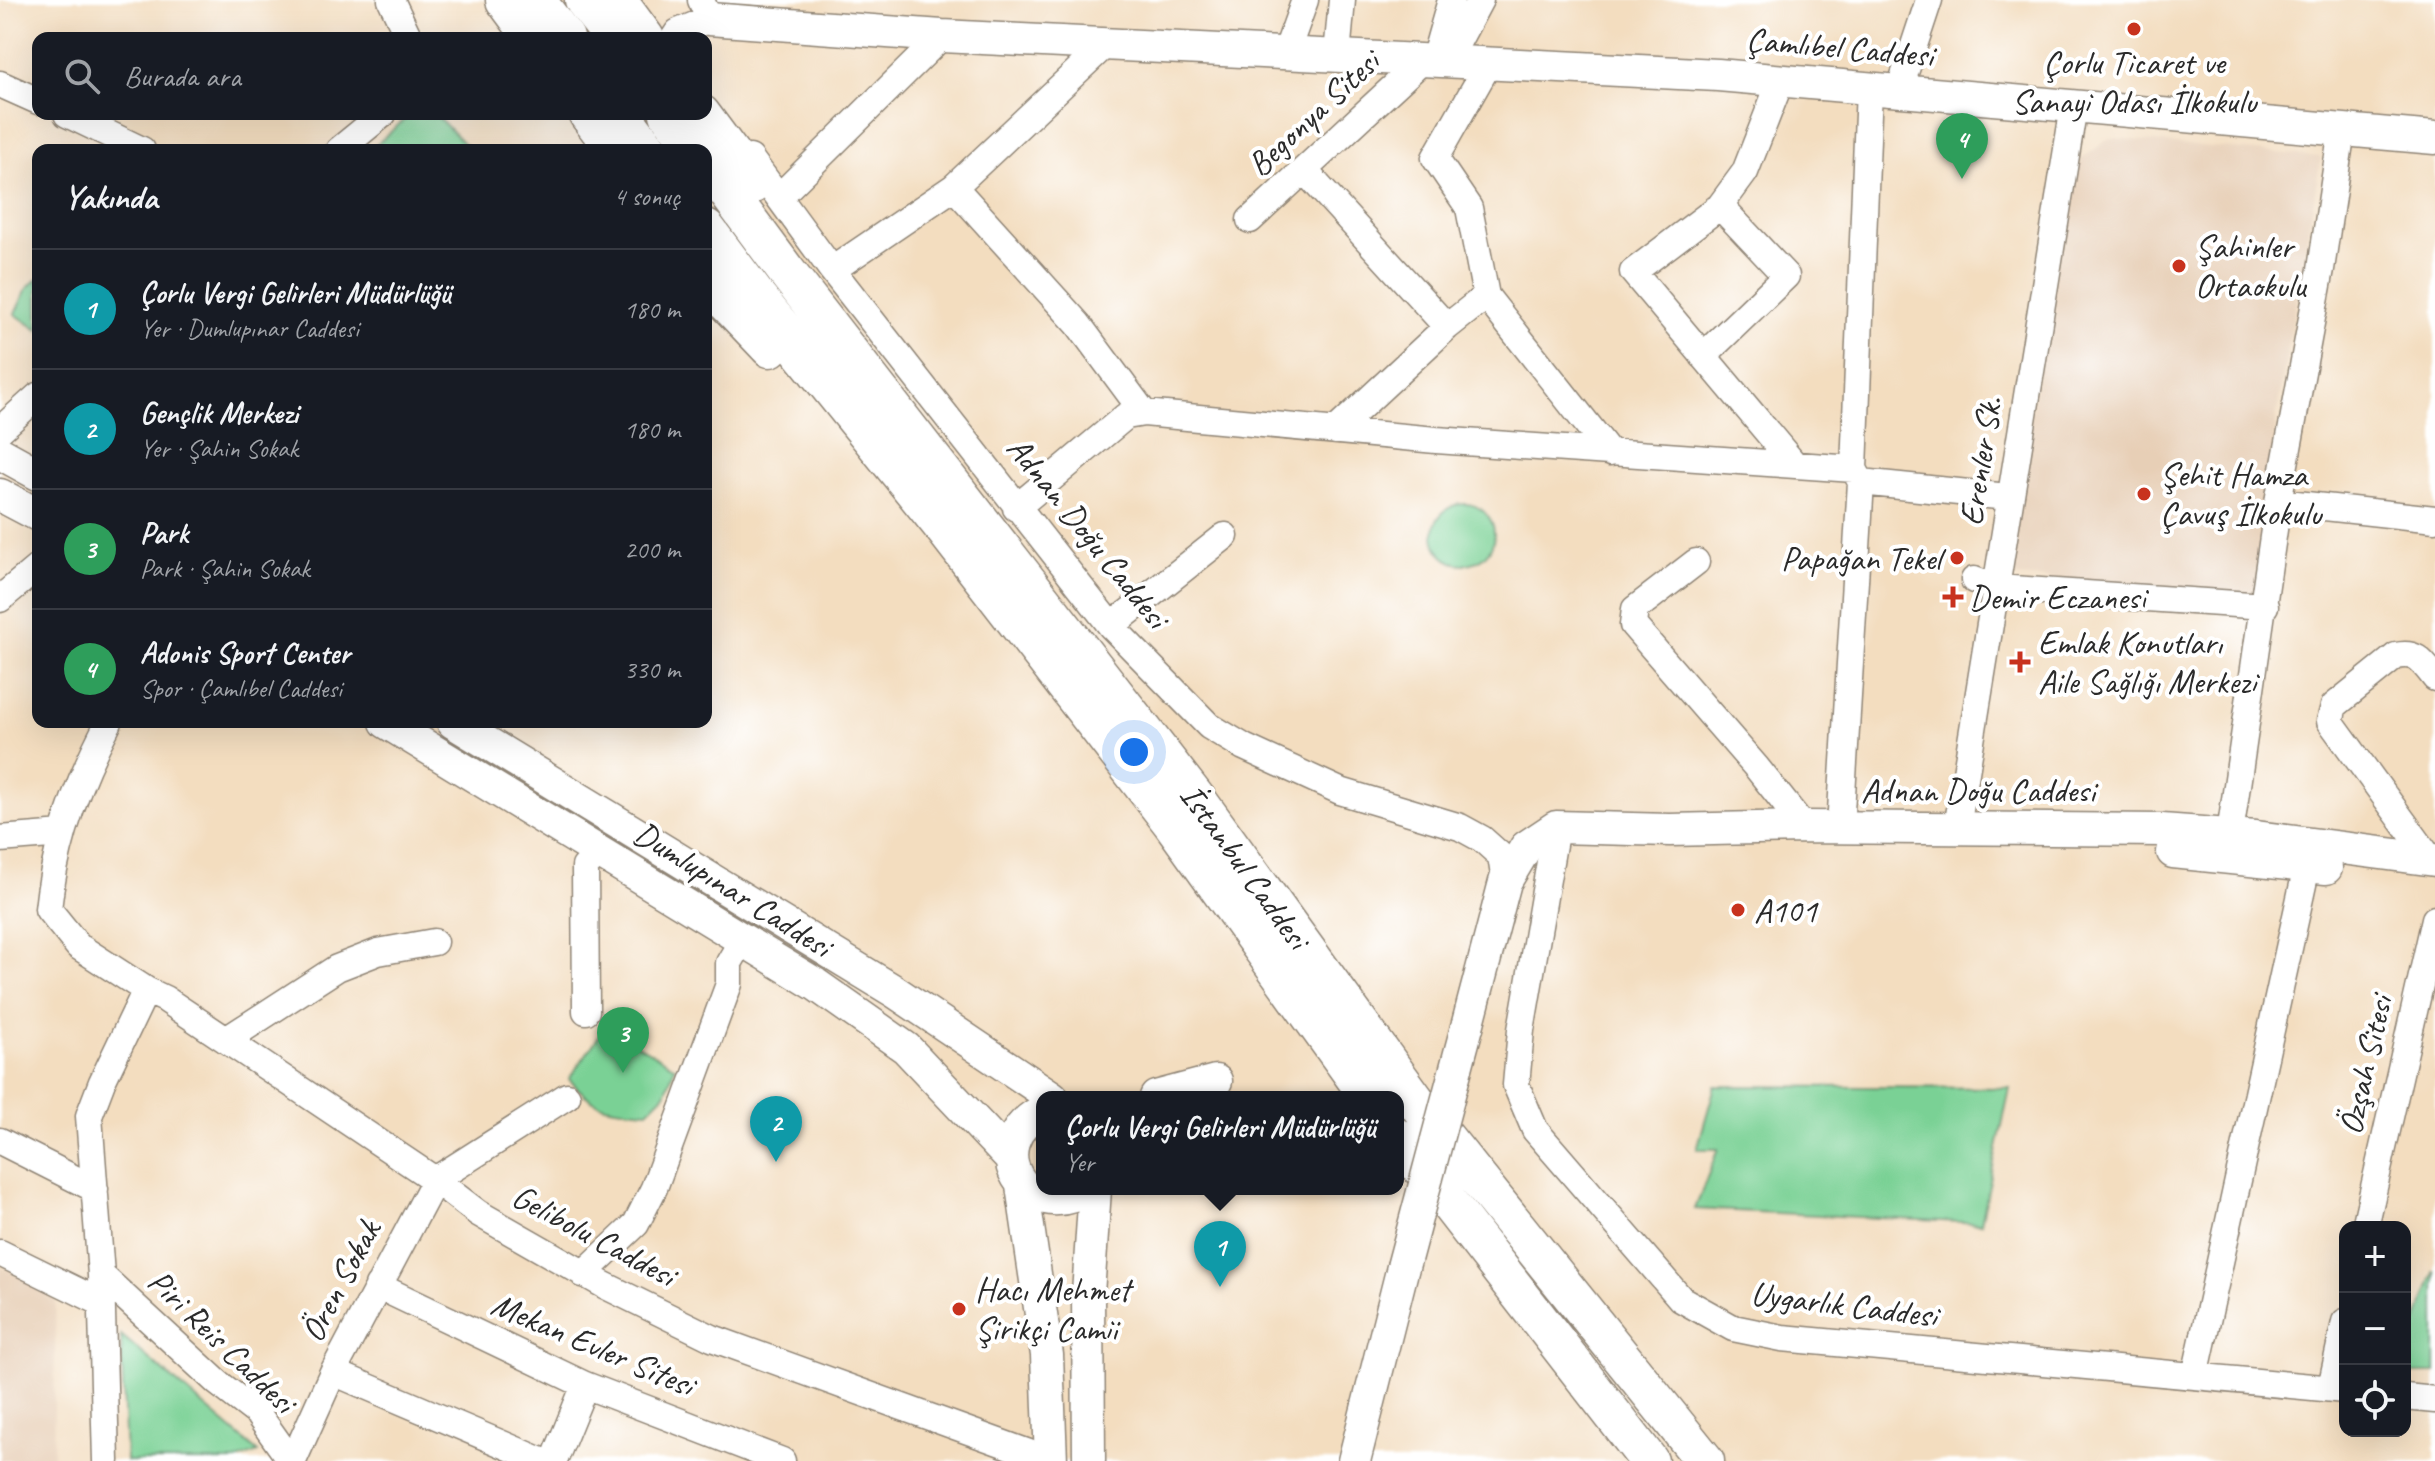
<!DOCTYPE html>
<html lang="tr">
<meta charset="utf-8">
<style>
body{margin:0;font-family:Caveat,sans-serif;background:#20242c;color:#f1f3f6}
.controls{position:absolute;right:24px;bottom:24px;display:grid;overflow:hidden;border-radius:16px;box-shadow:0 8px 32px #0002}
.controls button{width:72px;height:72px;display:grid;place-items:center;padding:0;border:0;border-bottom:2px solid #363941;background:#171b24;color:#f1f3f6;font:40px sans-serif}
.you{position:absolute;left:1134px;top:752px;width:28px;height:28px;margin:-20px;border:6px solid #fff;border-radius:50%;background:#1a73e8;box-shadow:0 0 0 12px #1a73e833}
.badge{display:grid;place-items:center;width:52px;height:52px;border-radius:50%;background:#7c3aed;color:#fff;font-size:26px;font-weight:700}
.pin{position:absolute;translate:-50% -66px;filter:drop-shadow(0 2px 4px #0008)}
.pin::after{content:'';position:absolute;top:42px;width:28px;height:24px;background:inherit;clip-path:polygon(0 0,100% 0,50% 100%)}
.popup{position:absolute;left:1036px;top:1091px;width:368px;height:104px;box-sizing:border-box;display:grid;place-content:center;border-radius:16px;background:#171b24;filter:drop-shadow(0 2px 6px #0005);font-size:26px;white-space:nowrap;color:#9ea1a6}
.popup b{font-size:30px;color:#f1f3f6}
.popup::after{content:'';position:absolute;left:50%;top:100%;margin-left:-16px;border:16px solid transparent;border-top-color:#171b24}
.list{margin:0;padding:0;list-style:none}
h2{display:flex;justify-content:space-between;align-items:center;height:104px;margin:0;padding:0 32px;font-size:34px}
h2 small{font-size:26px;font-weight:400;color:#9ea1a6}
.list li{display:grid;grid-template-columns:52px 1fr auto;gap:24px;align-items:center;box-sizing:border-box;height:120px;padding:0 32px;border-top:2px solid #363941}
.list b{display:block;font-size:30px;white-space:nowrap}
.list p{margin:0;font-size:26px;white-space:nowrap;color:#9ea1a6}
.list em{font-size:26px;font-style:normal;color:#9ea1a6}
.icon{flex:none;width:44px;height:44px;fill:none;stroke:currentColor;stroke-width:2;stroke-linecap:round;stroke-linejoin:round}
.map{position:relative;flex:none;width:2435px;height:1461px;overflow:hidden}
.search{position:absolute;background:#171b24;box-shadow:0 8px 32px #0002;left:32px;top:32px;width:680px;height:88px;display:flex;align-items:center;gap:20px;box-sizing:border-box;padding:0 28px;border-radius:16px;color:#9ea1a6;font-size:30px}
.panel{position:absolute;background:#171b24;box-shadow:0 8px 32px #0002;left:32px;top:144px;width:680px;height:584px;border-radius:16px}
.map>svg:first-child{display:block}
</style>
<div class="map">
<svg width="2435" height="1461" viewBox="0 0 2435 1461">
<rect width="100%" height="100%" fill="#fff"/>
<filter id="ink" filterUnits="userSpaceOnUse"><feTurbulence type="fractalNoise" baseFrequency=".0125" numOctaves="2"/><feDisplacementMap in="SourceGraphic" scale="16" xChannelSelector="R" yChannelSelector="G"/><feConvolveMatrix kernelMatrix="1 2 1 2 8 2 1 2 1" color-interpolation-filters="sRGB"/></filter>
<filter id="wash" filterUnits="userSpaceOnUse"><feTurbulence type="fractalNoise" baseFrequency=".006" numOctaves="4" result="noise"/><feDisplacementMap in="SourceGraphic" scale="32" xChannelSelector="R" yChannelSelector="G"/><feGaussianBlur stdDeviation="1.8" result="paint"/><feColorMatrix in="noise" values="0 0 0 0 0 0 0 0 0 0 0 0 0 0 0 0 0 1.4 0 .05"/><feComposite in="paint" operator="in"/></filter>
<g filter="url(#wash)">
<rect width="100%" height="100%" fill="#f3ddbf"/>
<path fill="#e7cfb6" d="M2110 138 2321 157 2277 412 2260 594 2004 576 2071 167Z
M0 1267 56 1289 53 1461H0Z"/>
<path fill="#7ad195" stroke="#527e60" stroke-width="2" d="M411 114H435L470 150H370Z
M38 278V330L15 314 27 288Z
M1434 534a30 30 0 1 1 60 0a30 30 0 1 1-60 0Z
M606 1026 675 1067 665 1094 648 1111C607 1107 597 1111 569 1079Z
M1715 1086 2010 1088 1981 1223 1695 1209 1718 1149H1697Z
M2435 1270V1373H2405V1357Z
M121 1335 258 1452 236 1461H126Z"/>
</g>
<g filter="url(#ink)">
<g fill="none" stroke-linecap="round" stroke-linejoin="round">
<g stroke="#8f8475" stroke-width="29">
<path id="minor" d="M391 0 409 38
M674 38 678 32 709 19 701 0
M1286 53 1305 0
M1337 55 1342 0
M1434 60 1451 0
M1448 60 1480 0
M1489 63 1435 158 1469 208 1486 296 1610 453
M1781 80 1745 172 1720 206 1633 272 1795 465
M0 84 38 101
M1899 91 1929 0
M67 114 142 150
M339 150 383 114
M750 158 832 270 1111 626 1209 726 1244 747 1340 791 1460 827 1482 839 1501 856 1505 882
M1304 170 1447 327
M954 187 1078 324 1144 413
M780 196 942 36
M1250 220 1424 59
M832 270 954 187 1106 44
M1703 356 1786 276 1720 206
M0 430 38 396
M1335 431 1447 327 1486 296
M1861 482 1998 496
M2278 502 2435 519
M1016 508 1126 416 1144 413 1436 440 1854 469
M1696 562 1635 609 1633 625 1757 768 1804 827
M1974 580 1996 588 2265 606
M0 599 38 567
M1111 626 1225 536
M1556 827 1521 1030 1516 1085 1535 1130 1681 1299 1733 1328 1782 1338 2345 1390
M1840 828 1861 482 1854 469 1869 88
M1957 828 2074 106
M2230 834 2278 502 2321 269 2342 130
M0 839 63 834
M2431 860 2330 721 2334 706 2396 656C2417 651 2423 663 2435 678
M146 990 165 999 435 1180 478 1213 604 1285 712 1338 1051 1461
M586 1011 585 867 600 852
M226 1040 337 968 378 952 434 942
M0 1141 95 1189
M2365 1227 2435 919
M0 1253 102 1303
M583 1274 636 1224 654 1188 729 984V963L743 939
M101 1275 218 1383 257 1413 291 1461
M378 1286 585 1385 782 1461
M333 1372 542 1461
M2195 1376 2311 848
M2331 1388 2345 1322
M2405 1397 2435 1400
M106 1461 101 1275 89 1116 102 1082 146 990 78 946 48 909C55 843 78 780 109 722
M293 1461 333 1372 435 1180 567 1096
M554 1461 585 1385"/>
</g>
<g stroke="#8f8475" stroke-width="35">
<path id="major" d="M709 19 942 36 1718 75 2435 138
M0 453 38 474
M0 495 38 515
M386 722 815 984 906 1048 1010 1158
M453 722 894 991 1052 1097
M2173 852 2326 868
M1467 1027 1505 882 1526 847 1556 827 1670 830 1804 827 2162 830 2256 837 2435 860
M1156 1097 1216 1081
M1042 1111C977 1144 1026 1228 1087 1189
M1022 1186 1047 1355 1051 1461
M1089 1461 1088 1294 1095 1189
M1354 1461 1403 1267"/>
</g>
<g stroke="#8f8475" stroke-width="41">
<path id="highway" d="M505 0 533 38
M536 0 565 38
M584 0 613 38
M617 0 645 38
M588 114 615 150
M621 114 648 150
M669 114 696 150
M701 114 753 184
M706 163 786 271 1198 801 1421 1108 1705 1461
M706 229 757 297 943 527 1172 823 1369 1097
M706 275 728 304 770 348
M1398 1138 1649 1461"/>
</g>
<use href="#minor" stroke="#fff" stroke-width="26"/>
<use href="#major" stroke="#fff" stroke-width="32"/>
<use href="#highway" stroke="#fff" stroke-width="38"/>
<g stroke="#8f8475" stroke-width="35" stroke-linecap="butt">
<path id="major-bridge" d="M1403 1267 1467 1027"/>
</g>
<use href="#major-bridge" stroke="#fff" stroke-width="32"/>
</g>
</g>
<g fill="#c8321e" stroke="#fff" stroke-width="3">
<circle cx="2134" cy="29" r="8"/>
<circle cx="2179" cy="266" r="8"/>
<circle cx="2144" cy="494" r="8"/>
<circle cx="1957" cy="558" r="8"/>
<path d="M1949 585h8v8h8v8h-8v8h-8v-8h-8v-8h8z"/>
<path d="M2016 650h8v8h8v8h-8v8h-8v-8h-8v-8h8z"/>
<circle cx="1738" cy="910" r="8"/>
<circle cx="959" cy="1309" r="8"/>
</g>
<g text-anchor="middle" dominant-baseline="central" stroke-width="8" stroke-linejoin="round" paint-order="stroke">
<g font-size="34" fill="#2b2b2b" stroke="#fff">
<text transform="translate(1840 47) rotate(5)">Çamlıbel Caddesi</text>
<text transform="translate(1313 113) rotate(-43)">Begonya Sitesi</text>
<text transform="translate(1980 461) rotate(-81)">Erenler Sk.</text>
<text transform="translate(1088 532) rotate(51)">Adnan Doğu Caddesi</text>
<text x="1978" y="790">Adnan Doğu Caddesi</text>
<text transform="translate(1245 866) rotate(54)">İstanbul Caddesi</text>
<text transform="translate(733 889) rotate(32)">Dumlupınar Caddesi</text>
<text transform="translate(2365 1065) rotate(-77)">Özşah Sitesi</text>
<text transform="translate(594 1235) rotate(28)">Gelibolu Caddesi</text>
<text transform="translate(340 1281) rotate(-62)">Ören Sokak</text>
<text transform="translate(1844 1304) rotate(7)">Uygarlık Caddesi</text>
<text transform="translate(222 1341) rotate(44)">Piri Reis Caddesi</text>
<text transform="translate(593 1344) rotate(23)">Mekan Evler Sitesi</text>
</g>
<g font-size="34" fill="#2b2b2b" stroke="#fff" text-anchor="start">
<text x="2134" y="62" text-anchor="middle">Çorlu Ticaret ve<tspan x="2134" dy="39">Sanayi Odası İlkokulu</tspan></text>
<text x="2195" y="246">Şahinler<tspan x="2195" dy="39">Ortaokulu</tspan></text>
<text x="2160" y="474">Şehit Hamza<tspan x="2160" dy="39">Çavuş İlkokulu</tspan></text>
<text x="1941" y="558" text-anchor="end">Papağan Tekel</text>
<text x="1969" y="597">Demir Eczanesi</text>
<text x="2038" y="642">Emlak Konutları<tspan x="2038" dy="39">Aile Sağlığı Merkezi</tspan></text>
<text x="1754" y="910">A101</text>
<text x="975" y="1289">Hacı Mehmet<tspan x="975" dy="39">Şirikçi Camii</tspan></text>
</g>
</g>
</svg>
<div class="controls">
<button>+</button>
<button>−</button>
<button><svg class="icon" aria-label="locate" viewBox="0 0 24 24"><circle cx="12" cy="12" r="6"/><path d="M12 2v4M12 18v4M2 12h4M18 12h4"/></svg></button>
</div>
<div class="you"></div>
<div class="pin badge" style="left:1220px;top:1287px;background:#0f9aa8">1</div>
<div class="popup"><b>Çorlu Vergi Gelirleri Müdürlüğü</b>Yer</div>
<div class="pin badge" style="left:776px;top:1162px;background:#0f9aa8">2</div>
<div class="pin badge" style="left:623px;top:1073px;background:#2e9e5b">3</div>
<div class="pin badge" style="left:1962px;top:179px;background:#2e9e5b">4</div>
<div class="search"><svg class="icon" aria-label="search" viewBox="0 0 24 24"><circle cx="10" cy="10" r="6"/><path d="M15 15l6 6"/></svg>Burada ara</div>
<section class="panel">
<h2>Yakında<small>4 sonuç</small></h2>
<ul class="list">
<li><span class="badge" style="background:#0f9aa8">1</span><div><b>Çorlu Vergi Gelirleri Müdürlüğü</b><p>Yer · Dumlupınar Caddesi</p></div><em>180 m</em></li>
<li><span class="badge" style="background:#0f9aa8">2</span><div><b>Gençlik Merkezi</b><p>Yer · Şahin Sokak</p></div><em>180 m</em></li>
<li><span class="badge" style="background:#2e9e5b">3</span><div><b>Park</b><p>Park · Şahin Sokak</p></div><em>200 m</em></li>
<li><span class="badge" style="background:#2e9e5b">4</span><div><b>Adonis Sport Center</b><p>Spor · Çamlıbel Caddesi</p></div><em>330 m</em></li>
</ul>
</section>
</div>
